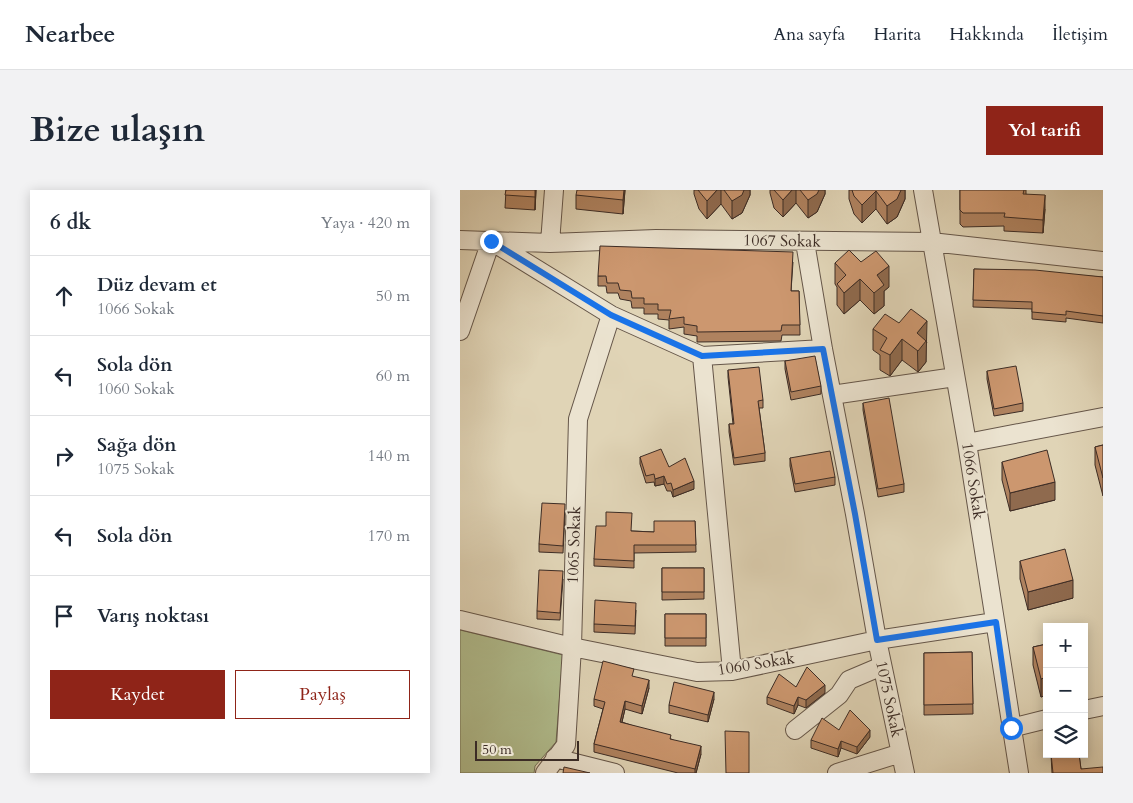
<!DOCTYPE html>
<html lang="tr">
<meta charset="utf-8">
<style>
body{margin:0;font-family:Cardo,serif;background:#f2f2f3;color:#1f2937}
.controls{position:absolute;right:15px;bottom:15px;display:grid;overflow:hidden;border-radius:0px;box-shadow:0 2px 12px #0003}
.controls button{width:45px;height:45px;display:grid;place-items:center;padding:0;border:0;border-bottom:1px solid #e0e1e3;background:#fff;color:#1f2937;font:25px sans-serif}
.scale{position:absolute;left:15px;bottom:12px;width:104px;box-sizing:border-box;padding-left:5px;border:2px solid #3c2c25;border-top:0;font-size:14px;line-height:18px;white-space:nowrap;color:#3c2c25;-webkit-text-stroke:4px #ebe3d0;paint-order:stroke}
.stop{position:absolute;width:15px;height:15px;margin:-11px;border:4px solid #1a73e8;border-radius:50%;background:#fff}
.stop.end{background:#1a73e8;border-color:#fff;box-shadow:0 1px 5px #0008}
.list{margin:0;padding:0;list-style:none}
h2{display:flex;justify-content:space-between;align-items:center;height:65px;margin:0;padding:0 20px;font-size:21px}
h2 small{font-size:16px;font-weight:400;color:#747a83}
.list li{display:grid;grid-template-columns:32px 1fr auto;gap:15px;align-items:center;box-sizing:border-box;height:80px;padding:0 20px;border-top:1px solid #e0e1e3}
.list b{display:block;font-size:19px;white-space:nowrap}
.list p{margin:0;font-size:16px;white-space:nowrap;color:#747a83}
.list em{font-size:16px;font-style:normal;color:#747a83}
.actions{display:flex;gap:10px;padding:15px 20px}
.actions a{flex:1;padding:11px 0;border:1px solid #8f2418;border-radius:0px;text-align:center;font-size:18px;color:#8f2418}
.actions .main{background:#8f2418;color:#fff}
.icon{flex:none;width:28px;height:28px;fill:none;stroke:currentColor;stroke-width:2;stroke-linecap:round;stroke-linejoin:round}
.map{position:relative;flex:none;width:643px;height:583px;overflow:hidden;border-radius:0px}
header{display:flex;align-items:center;gap:30px;box-sizing:border-box;height:70px;padding:0 25px;background:#fff;border-bottom:1px solid #e0e1e3}
header strong{font-size:24px}
nav{display:flex;gap:28px;margin-inline-start:auto;font-size:18px}
.intro{display:flex;align-items:center;justify-content:space-between;box-sizing:border-box;height:120px;padding:0 30px}
h1{margin:0;font-size:35px}
.button{padding:12px 22px;border-radius:0px;background:#8f2418;color:#fff;font-size:18px;font-weight:700}
main{display:flex;gap:30px;padding:0 30px}
aside{flex:1;background:#fff;border-radius:0px;box-shadow:0 2px 12px #0003}
.map>svg:first-child{display:block}
</style>
<header>
<strong>Nearbee</strong>
<nav><a>Ana sayfa</a><a>Harita</a><a>Hakkında</a><a>İletişim</a></nav>
</header>
<div class="intro"><h1>Bize ulaşın</h1><a class="button">Yol tarifi</a></div>
<main>
<aside>
<h2>6 dk<small>Yaya · 420 m</small></h2>
<ul class="list">
<li><svg class="icon" aria-label="ahead" viewBox="0 0 24 24"><path d="M12 20V5M6 11l6-6 6 6"/></svg><div><b>Düz devam et</b><p>1066 Sokak</p></div><em>50 m</em></li>
<li><svg class="icon" aria-label="left" viewBox="0 0 24 24"><path d="M17 20v-9H6M10 6l-5 5 5 5"/></svg><div><b>Sola dön</b><p>1060 Sokak</p></div><em>60 m</em></li>
<li><svg class="icon" aria-label="right" viewBox="0 0 24 24"><path d="M7 20v-9h11M14 6l5 5-5 5"/></svg><div><b>Sağa dön</b><p>1075 Sokak</p></div><em>140 m</em></li>
<li><svg class="icon" aria-label="left" viewBox="0 0 24 24"><path d="M17 20v-9H6M10 6l-5 5 5 5"/></svg><div><b>Sola dön</b></div><em>170 m</em></li>
<li><svg class="icon" aria-label="arrive" viewBox="0 0 24 24"><path d="M6 21V4h12l-3 4 3 4H6"/></svg><div><b>Varış noktası</b></div></li>
</ul>
<div class="actions"><a class="main">Kaydet</a><a>Paylaş</a></div>
</aside>
<div class="map">
<svg width="643" height="583" viewBox="0 0 643 583">
<rect width="100%" height="100%" fill="#e0d4b6"/>
<filter id="stains"><feTurbulence type="fractalNoise" baseFrequency=".004" numOctaves="4"/><feColorMatrix values="0 0 0 0 .2 0 0 0 0 .09 0 0 0 0 .02 0 0 0 .5 -.17"/></filter>
<radialGradient id="worn" r=".72"><stop offset=".6" stop-color="#630" stop-opacity="0"/><stop offset="1" stop-color="#630" stop-opacity=".3"/></radialGradient>
<path fill="#b1bd8e" stroke="#76745a" d="M0 440 103 465 96 552 75 576 74 583H0Z"/>
<g fill="none" stroke-linecap="round" stroke-linejoin="round">
<g stroke="#655649" stroke-width="20">
<path id="minor" d="M463 0 507 253 559 583
M0 50 90 53 196 49 471 52 643 71
M345 52 363 159 395 324 417 450 445 583
M90 53 94 0
M0 141 31 51 151 125 242 166 363 159
M242 166 272 481
M372 205 495 187
M507 253 643 227
M0 430 112 457 237 482 272 481 417 450 535 432
M624 520 643 516
M551 538 587 529
M335 540 379 505 389 490 422 476
M95 568 155 583
M85 583 106 555 112 457 118 229 151 125
M377 583 441 563"/>
</g>
<use href="#minor" stroke="#ebe3d0" stroke-width="18"/>
</g>
<path fill="#af825f" stroke="#3c2c25" d="M46 0H76L75 20 45 18Z
M165 0 163 24 116 19V5Z
M234 0H290V5L282 23 272 29 261 14 247 29 239 19 234 4Z
M310 0H365V4L357 22 348 28 336 13 323 27 314 18 310 3Z
M389 0H445V9L437 27 427 34 416 19 402 33 394 24 389 9Z
M500 0H566V4L585 19 583 43 544 41V36L503 37 500 34Z
M333 72 331 101H339L340 145H322L321 151 237 152V146L224 144V137L209 139V130L198 129V124H184V118H172L171 111 160 109 158 103H147L146 96H138V86Z
M401 72 429 97 424 101V116L414 124 400 110 384 124 377 115V97L375 94V73Z
M514 79 643 87V133L606 128V132L572 129V119L513 117Z
M413 139 467 152 466 154V172L458 182 442 170 430 186 420 180V165L413 160Z
M325 171 361 196V204L331 210 325 179Z
M268 180 303 210V218H299L305 263V271L274 275 269 242V234H273L268 187Z
M527 181 563 213V221L534 226 527 189Z
M403 213 444 294V302L418 307 403 220Z
M643 255V306L635 275V257Z
M180 267 209 277 234 299 213 307 211 301H207L204 294 195 296 194 292 186 293 180 274Z
M330 268 375 287V295L335 302 330 276Z
M542 272 595 310 550 321 542 290Z
M105 322 103 363 79 362V354Z
M235 331 236 362 174 363V378L134 376V369L146 336 172 341 194 342Z
M560 371 613 408 568 420 560 389Z
M202 378H244V409L202 410Z
M103 389 100 430 77 429V421Z
M176 420 175 444 134 442V434Z
M205 424H246V456H205Z
M587 454V505L581 507 573 475V457Z
M512 462 513 524 464 525V463Z
M174 487 189 498 182 524 165 519 162 532 211 549 241 564 236 583H218L134 562V554L143 519 134 516V509Z
M336 497 365 503 346 518 338 515 334 524 307 514V507Z
M254 509 248 532 209 523V515Z
M379 540 410 547 397 564 381 558 378 567 351 558V550Z
M591 564H619L621 579 643 583H592Z"/>
<path fill="#8f6a4e" stroke="#3c2c25" d="M75 0H76L75 20Z
M164 0H165L163 24V10Z
M257 0H261V14L247 29V11Z
M284 0H290V5L282 23 272 29V11Z
M332 0H336V13L323 27V10Z
M359 0H365V4L357 22 348 28V10Z
M441 0H445V9L437 27 427 34V16Z
M416 1V19L402 33V15Z
M585 5V19L583 43V30Z
M429 76V97L424 101V116L414 124V103L417 85Z
M400 89V110L384 124V103Z
M467 131 466 172 458 182 457 143Z
M442 149V170L430 186V165Z
M204 286V294L195 296V289Z
M234 291V299L213 307V300Z
M595 292V310L550 321V303Z
M613 390V408L568 420V402Z
M627 477V495H624V478Z
M587 487V505L581 507V489Z
M189 490V498L182 524V516Z
M365 495V503L346 518V510Z
M254 502V509L248 532V525Z
M338 507V515L334 524V516Z
M165 511V519L160 540V532Z
M410 540V547L397 564V557Z
M381 551V558L378 567V559Z
M241 556V564L236 583H235V579Z"/>
<path fill="#cc976f" stroke="#3c2c25" d="M46 0H75V7L45 5Z
M117 0H164L163 10 116 5Z
M238 0H257L247 11Z
M264 0H284L282 5 272 11Z
M314 0H332L323 10Z
M340 0H359L357 4 348 10Z
M392 0H441L437 9 427 16 416 1 402 15 394 6Z
M500 0H564L563 4 585 5 583 30 544 27 545 23H503L500 20Z
M140 56 333 62 331 101H339L340 135H322L321 141 237 142V136L224 134V127L209 129 211 120H198V114H184V108H172L171 101 160 100 158 93H147L146 86H138Z
M389 60 401 72 416 61 429 76 417 85 424 95 414 103 400 89 384 103 377 94 386 85 375 73Z
M514 79 575 80 643 87V126L606 121V125L572 122V112L513 110Z
M451 119 467 131 457 143 466 151 458 161 442 149 430 165 420 160 427 148 413 139 425 124 439 133Z
M355 166 361 196 331 202 325 171Z
M556 176 563 213 534 219 527 181Z
M299 177 303 210 298 211 305 263 274 268 269 234H274L268 180Z
M429 208 444 294 418 299 403 213Z
M643 255V288L635 257Z
M201 259 209 277 225 268 234 291 213 300 211 293 207 294 204 286 195 289 194 284 186 286 180 267Z
M587 260 595 292 550 303 542 272Z
M370 261 375 287 335 294 330 268Z
M82 313 105 314 103 356 79 354Z
M146 322 172 323 171 341 194 342V331H235L236 355H174V371L134 369 136 336H146Z
M605 359 613 390 568 402 560 371Z
M202 378H244V402H202Z
M79 380 103 381 100 423 77 421Z
M135 410 176 413 175 436 134 434Z
M205 424H246V448H205Z
M587 454V487L581 489 573 457Z
M512 462 513 514 464 515V463Z
M624 468 627 477 624 478Z
M143 471 174 479 172 486 189 490 182 516 165 511 160 532 211 545 210 549 241 556 235 579 134 554 145 512 134 509Z
M347 477 365 495 346 510 338 507 334 516 307 507 319 484 336 497Z
M214 492 254 502 248 525 209 515Z
M390 520 410 540 397 557 381 551 378 559 351 550 362 528 379 540Z
M265 541 289 542V583H266Z
M591 564H619L621 579 643 577V583H593Z
M104 577 130 583H103Z"/>
<g fill="none" stroke-linecap="round" stroke-linejoin="round">
<path stroke="#1a73e8" stroke-width="6" d="M31 51 151 125 242 166 363 159 395 324 417 450 536 432 551 538"/>
</g>
<g text-anchor="middle" dominant-baseline="central" stroke-width="4" stroke-linejoin="round" paint-order="stroke">
<g font-size="16" fill="#3c2c25" stroke="#ebe3d0">
<text transform="translate(322 51) rotate(1)">1067 Sokak</text>
<text transform="translate(513 291) rotate(81)">1066 Sokak</text>
<text transform="translate(114 355) rotate(-88)">1065 Sokak</text>
<text transform="translate(296 474) rotate(-9)">1060 Sokak</text>
<text transform="translate(429 509) rotate(78)">1075 Sokak</text>
</g>
</g>
<rect width="100%" height="100%" filter="url(#stains)"/>
<rect width="100%" height="100%" fill="url(#worn)"/>
</svg>
<div class="controls">
<button>+</button>
<button>−</button>
<button><svg class="icon" aria-label="layers" viewBox="0 0 24 24"><path d="M12 4l9 5-9 5-9-5zM3 14l9 5 9-5"/></svg></button>
</div>
<div class="scale">50 m</div>
<div class="stop" style="left:551px;top:538px"></div>
<div class="stop end" style="left:31px;top:51px"></div>
</div>
</main>
